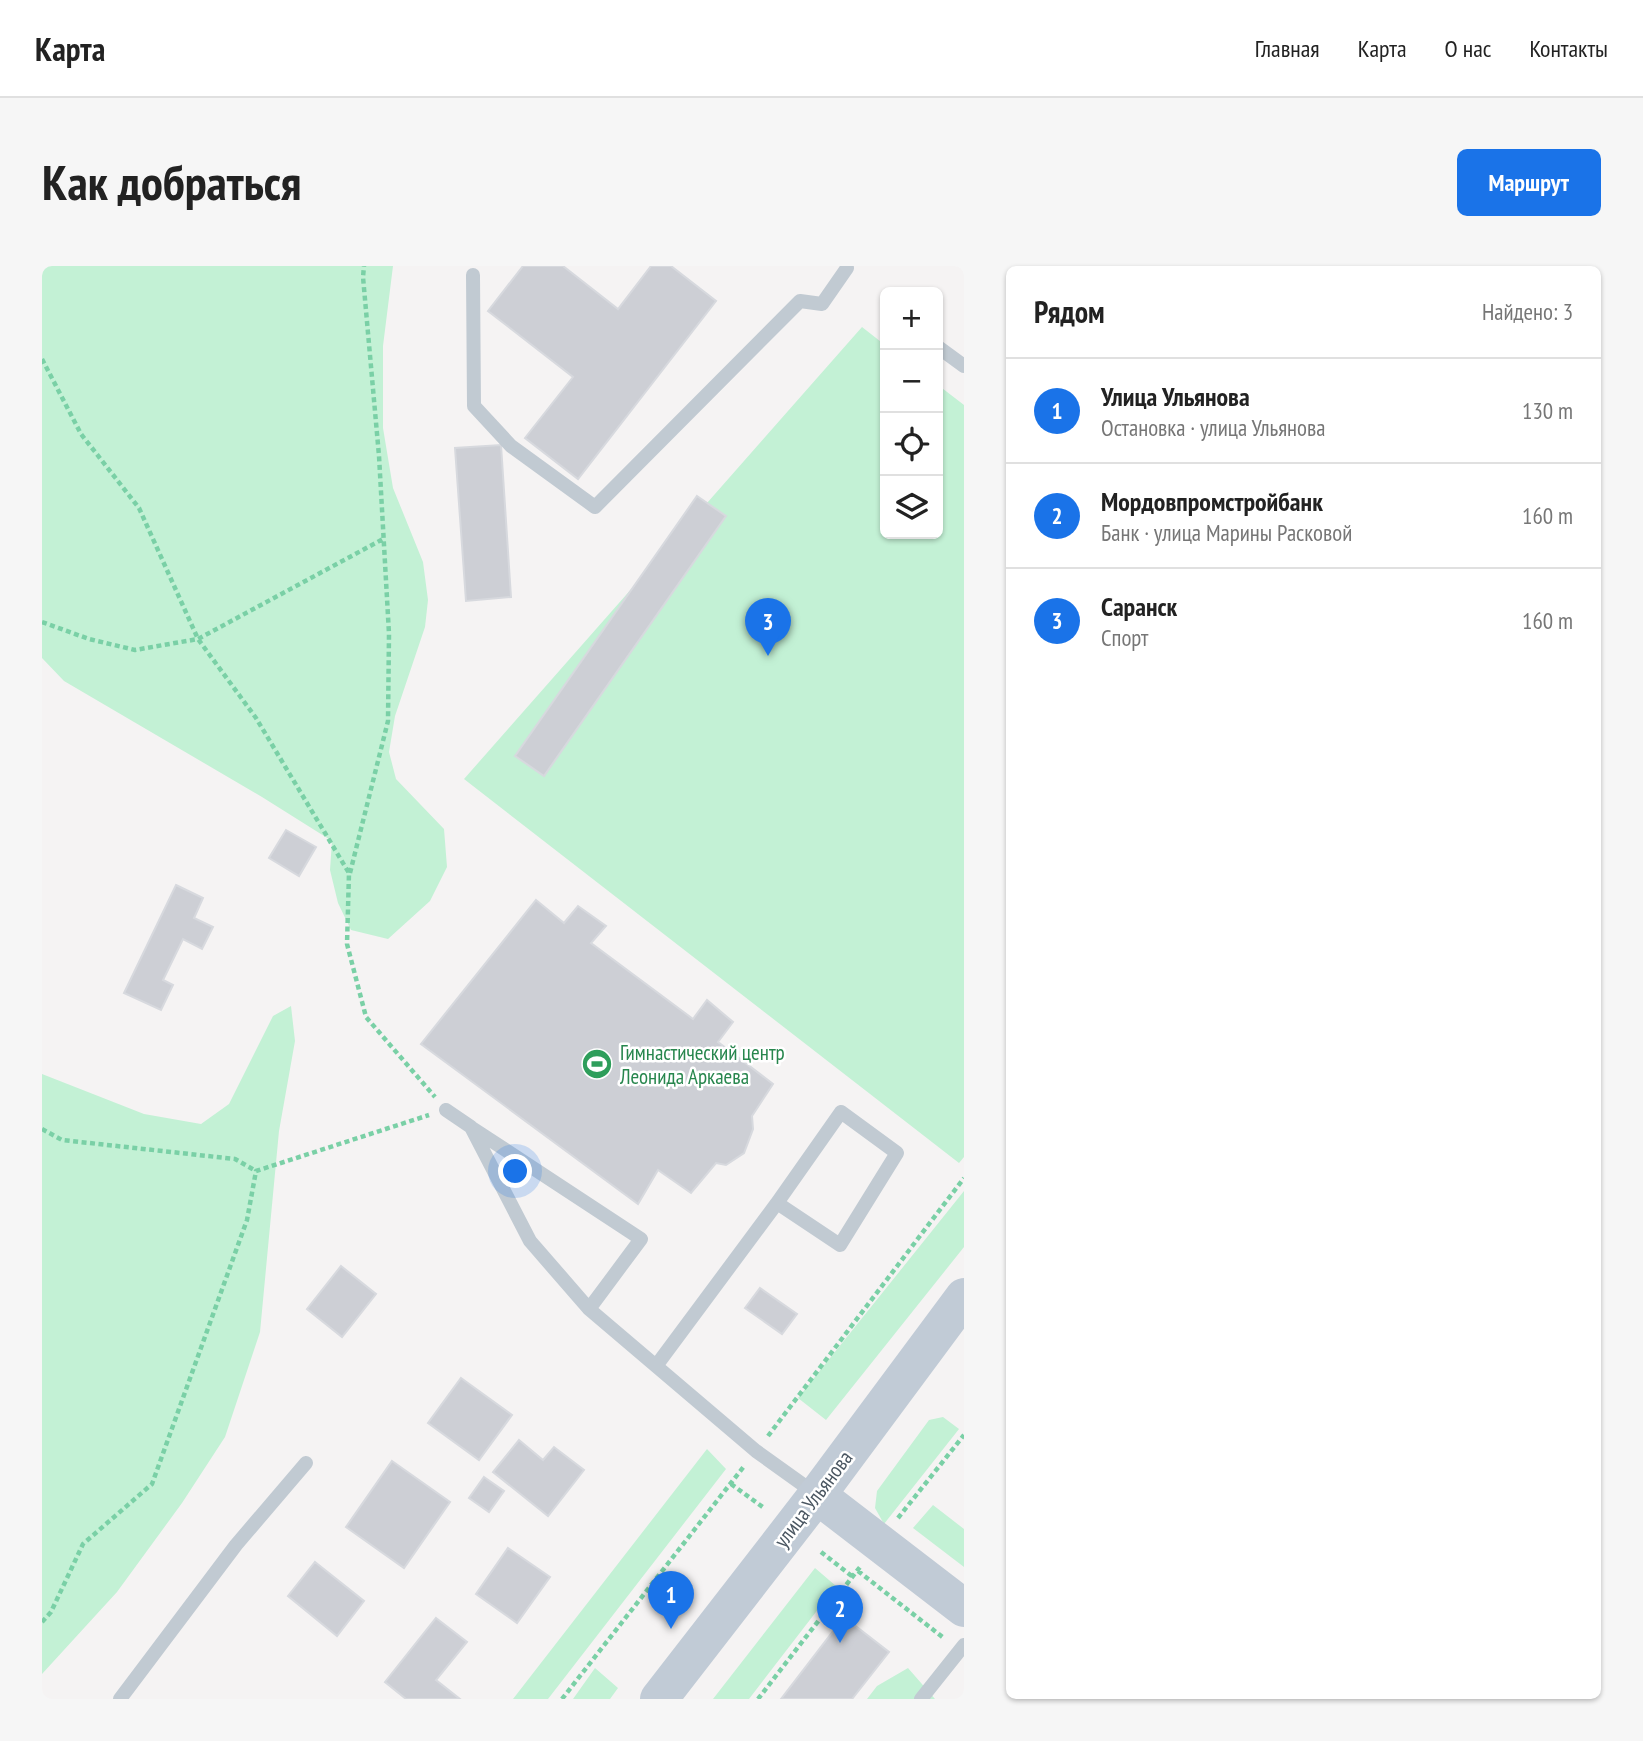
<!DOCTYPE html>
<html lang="ru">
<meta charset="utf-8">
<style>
body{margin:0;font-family:"PT Sans Narrow",sans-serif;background:#f6f6f6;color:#222}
.controls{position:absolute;right:21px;top:21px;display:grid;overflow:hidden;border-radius:10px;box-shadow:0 2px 5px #0004}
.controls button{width:63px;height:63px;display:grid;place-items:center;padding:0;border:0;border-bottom:2px solid #e0e0e0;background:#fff;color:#222;font:35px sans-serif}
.you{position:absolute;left:474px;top:906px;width:24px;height:24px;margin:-18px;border:5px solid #fff;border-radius:50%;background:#1a73e8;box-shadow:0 0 0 10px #1a73e833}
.badge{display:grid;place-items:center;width:46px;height:46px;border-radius:50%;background:#1a73e8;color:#fff;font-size:23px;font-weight:700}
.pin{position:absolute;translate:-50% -58px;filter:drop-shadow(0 2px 4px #0008)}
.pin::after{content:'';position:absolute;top:37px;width:24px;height:21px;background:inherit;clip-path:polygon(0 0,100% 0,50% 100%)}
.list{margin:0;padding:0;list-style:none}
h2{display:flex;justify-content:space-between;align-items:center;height:91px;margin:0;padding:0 28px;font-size:30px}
h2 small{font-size:23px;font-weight:400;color:#767676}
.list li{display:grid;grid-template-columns:46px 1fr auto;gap:21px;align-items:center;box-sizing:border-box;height:105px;padding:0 28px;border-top:2px solid #e0e0e0}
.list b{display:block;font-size:26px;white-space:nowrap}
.list p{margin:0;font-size:23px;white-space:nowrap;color:#767676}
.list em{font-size:23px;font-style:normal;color:#767676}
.icon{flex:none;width:38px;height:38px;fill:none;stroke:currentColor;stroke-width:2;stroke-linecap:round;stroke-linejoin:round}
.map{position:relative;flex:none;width:922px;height:1433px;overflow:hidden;border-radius:10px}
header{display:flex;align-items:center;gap:42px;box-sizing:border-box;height:98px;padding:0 35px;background:#fff;border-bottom:2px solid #e0e0e0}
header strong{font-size:33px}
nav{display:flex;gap:38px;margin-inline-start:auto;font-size:24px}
.intro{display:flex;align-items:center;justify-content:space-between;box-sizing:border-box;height:168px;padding:0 42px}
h1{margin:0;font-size:49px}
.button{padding:18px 32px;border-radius:10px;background:#1a73e8;color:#fff;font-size:24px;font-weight:700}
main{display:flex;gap:42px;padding:0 42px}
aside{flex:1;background:#fff;border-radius:10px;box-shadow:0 2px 5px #0004}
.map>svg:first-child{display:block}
</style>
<header>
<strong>Карта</strong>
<nav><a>Главная</a><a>Карта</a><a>О нас</a><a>Контакты</a></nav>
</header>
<div class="intro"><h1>Как добраться</h1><a class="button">Маршрут</a></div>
<main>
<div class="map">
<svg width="922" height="1433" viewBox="0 0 922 1433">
<rect width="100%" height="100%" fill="#f5f3f3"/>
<path fill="#c3f1d5" d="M0 0H351L341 80V162L351 222 381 296 386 334 383 361 353 450 347 486 354 513 402 563 405 601 388 635 346 673 309 664 296 637 288 604 290 575 220 531 22 415 0 392Z
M820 61 843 79V268H896V119L922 139V891L917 897 422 513Z
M249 740 253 775 237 865 218 1066 183 1171 140 1237 75 1326 0 1408V808L102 848 159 858 187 838 231 750Z
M922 925V981L784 1154 756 1132Z
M901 1151 917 1163 842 1258 833 1242 835 1225 887 1154Z
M665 1183 684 1203 506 1433H471Z
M891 1239 922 1263V1301L871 1262Z
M773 1302 794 1320 707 1433H671Z
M553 1402 576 1422 568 1433H531Z
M866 1402 893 1433H825L835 1420Z"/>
<path fill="#cdcfd5" stroke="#d7d9de" stroke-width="2" d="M481 0H521L576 43 609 0H629L674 35 536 213 483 172 531 111 446 45Z
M459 179 469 331 424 335 413 182Z
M655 230 684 250 502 510 473 490Z
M244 564 274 581 257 610 227 592Z
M134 619 161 632 152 652 171 661 160 683 141 673 121 714 131 719 119 744 82 727Z
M494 634 522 657 536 640 564 660 549 677 651 753 665 734 691 756 676 776 731 818 710 850 711 863 702 887 684 899 674 897 649 927 616 904 596 938 379 778Z
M299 1000 334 1028 300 1071 265 1043Z
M718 1022 755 1048 740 1068 703 1042Z
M419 1112 470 1149 437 1194 386 1157Z
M477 1174 501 1194 512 1181 542 1204 506 1250 451 1206Z
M350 1195 408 1236 362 1302 304 1261Z
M442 1211 462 1225 447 1246 427 1232Z
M466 1282 508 1311 475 1357 434 1328Z
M273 1296 322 1335 295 1370 246 1330Z
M802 1351 847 1386 810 1433H739Z
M394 1352 425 1376 394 1414 418 1433H364L343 1416Z"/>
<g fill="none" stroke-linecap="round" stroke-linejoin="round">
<path stroke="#7ad0a6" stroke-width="4.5" stroke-dasharray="5 3.5" stroke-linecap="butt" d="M0 93 39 168 97 242 156 373 214 452 307 607 305 678 324 751 393 831
M0 356 47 373 93 384 156 373 341 273
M308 607 346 455 347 368 337 190 321 11 322 0
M0 863 20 874 193 893 214 905
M726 1170 922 912
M689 1218 722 1242
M856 1252 922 1169
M779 1286 811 1311
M816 1305 903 1373
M0 1356 9 1346 41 1278 110 1218 205 954 214 905 387 849
M520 1433 703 1199
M716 1433 818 1301"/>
<path stroke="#c1cad2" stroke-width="14" d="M431 9 432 140 469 180 553 241 758 35 780 38 805 2
M896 81 922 100
M404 844 429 861 488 975 547 1043 714 1185 774 1228
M430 862 599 973 547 1043
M614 1100 735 937 798 979 855 887 799 846 735 937
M78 1433 194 1279 264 1197
M879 1433 922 1379"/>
<path stroke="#c1cbd6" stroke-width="38" d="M775 1229 922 1342
M617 1433 775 1229 922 1031"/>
</g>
<defs>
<g id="stadium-disc" transform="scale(1.575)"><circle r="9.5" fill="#2e9e5b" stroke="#fff"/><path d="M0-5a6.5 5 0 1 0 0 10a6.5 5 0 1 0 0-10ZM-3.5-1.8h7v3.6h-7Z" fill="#fff"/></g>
</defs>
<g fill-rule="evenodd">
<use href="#stadium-disc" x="555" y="798"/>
</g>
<g text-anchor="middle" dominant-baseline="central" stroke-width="5" stroke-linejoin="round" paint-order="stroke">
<g font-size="21" fill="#27864d" stroke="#fff" text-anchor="start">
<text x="578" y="786">Гимнастический центр<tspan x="578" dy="24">Леонида Аркаева</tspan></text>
</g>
<g font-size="21" fill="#4a5661" stroke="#fff">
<text transform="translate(771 1233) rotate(-53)">улица Ульянова</text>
</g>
</g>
</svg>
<div class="controls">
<button>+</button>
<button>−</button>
<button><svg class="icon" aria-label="locate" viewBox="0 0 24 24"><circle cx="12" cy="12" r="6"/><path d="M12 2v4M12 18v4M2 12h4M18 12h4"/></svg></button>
<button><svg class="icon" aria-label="layers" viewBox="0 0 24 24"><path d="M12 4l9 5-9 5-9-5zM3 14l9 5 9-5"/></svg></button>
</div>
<div class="you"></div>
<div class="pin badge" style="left:629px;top:1363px">1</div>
<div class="pin badge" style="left:798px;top:1377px">2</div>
<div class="pin badge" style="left:726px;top:390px">3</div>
</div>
<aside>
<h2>Рядом<small>Найдено: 3</small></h2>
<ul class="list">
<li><span class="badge">1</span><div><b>Улица Ульянова</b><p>Остановка · улица Ульянова</p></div><em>130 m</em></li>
<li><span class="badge">2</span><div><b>Мордовпромстройбанк</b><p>Банк · улица Марины Расковой</p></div><em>160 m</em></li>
<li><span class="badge">3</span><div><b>Саранск</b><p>Спорт</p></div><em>160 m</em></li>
</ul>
</aside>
</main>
